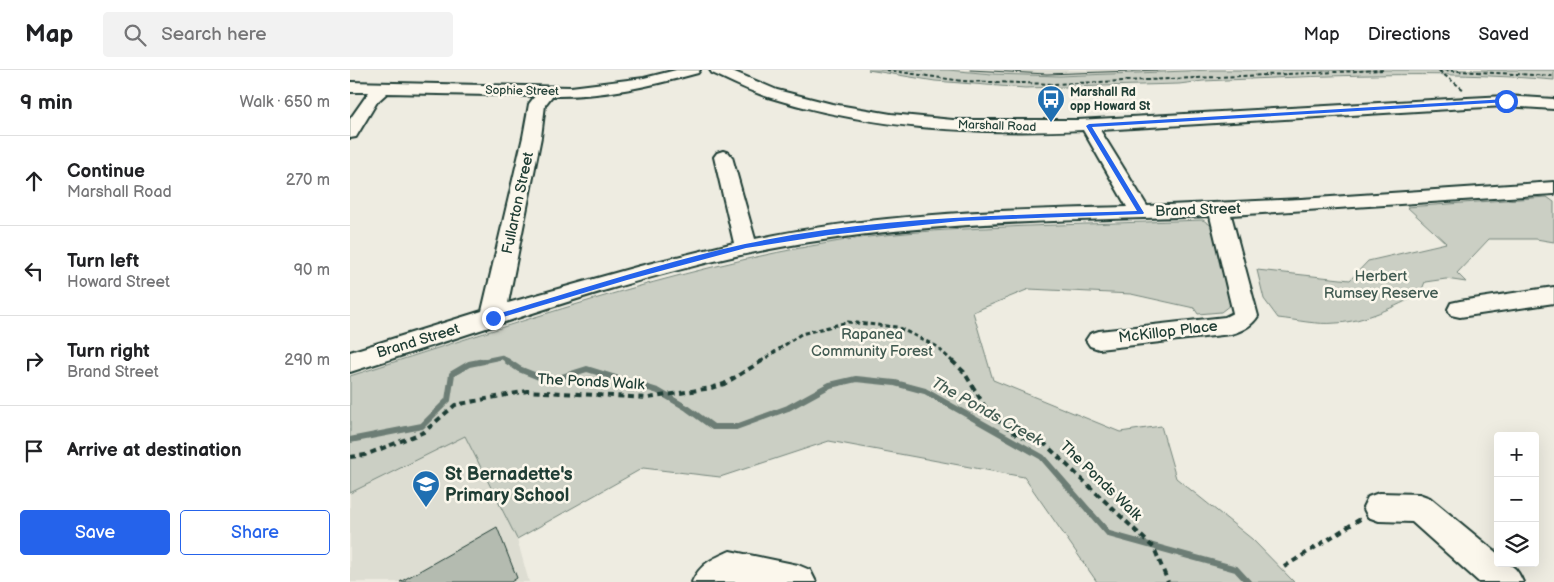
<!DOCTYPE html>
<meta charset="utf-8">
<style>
body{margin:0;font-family:"Balsamiq Sans",sans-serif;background:#f2f2f2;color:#202124}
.controls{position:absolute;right:15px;bottom:15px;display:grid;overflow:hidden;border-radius:5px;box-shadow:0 5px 20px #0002}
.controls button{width:45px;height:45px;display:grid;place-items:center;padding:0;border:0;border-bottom:1px solid #e0e0e0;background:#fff;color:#202124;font:25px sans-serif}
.stop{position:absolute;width:15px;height:15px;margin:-11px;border:4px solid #2563eb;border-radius:50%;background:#fff}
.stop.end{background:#2563eb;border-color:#fff;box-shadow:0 1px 5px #0008}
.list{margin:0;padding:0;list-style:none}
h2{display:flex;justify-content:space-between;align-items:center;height:65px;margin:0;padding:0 20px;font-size:21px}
h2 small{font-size:16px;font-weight:400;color:#757577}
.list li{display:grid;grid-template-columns:32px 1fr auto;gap:15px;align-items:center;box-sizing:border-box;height:90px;padding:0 20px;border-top:1px solid #e0e0e0}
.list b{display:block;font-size:19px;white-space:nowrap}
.list p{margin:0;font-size:16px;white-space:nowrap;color:#757577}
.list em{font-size:16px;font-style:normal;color:#757577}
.actions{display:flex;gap:10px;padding:15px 20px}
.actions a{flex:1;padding:11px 0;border:1px solid #2563eb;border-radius:5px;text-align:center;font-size:18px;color:#2563eb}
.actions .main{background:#2563eb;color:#fff}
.icon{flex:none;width:28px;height:28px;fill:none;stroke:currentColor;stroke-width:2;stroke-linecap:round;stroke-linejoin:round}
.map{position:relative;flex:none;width:1204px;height:512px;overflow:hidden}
header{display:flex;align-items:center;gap:30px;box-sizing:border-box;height:70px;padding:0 25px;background:#fff;border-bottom:1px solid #e0e0e0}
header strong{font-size:24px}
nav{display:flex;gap:28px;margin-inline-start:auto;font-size:18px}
.search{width:350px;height:45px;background:#f2f2f2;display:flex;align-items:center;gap:12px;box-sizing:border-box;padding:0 18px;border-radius:5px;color:#757577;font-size:19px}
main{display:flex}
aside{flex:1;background:#fff}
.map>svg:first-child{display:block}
</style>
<header>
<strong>Map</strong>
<div class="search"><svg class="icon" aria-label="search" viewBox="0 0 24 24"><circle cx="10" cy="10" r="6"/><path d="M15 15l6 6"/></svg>Search here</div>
<nav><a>Map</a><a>Directions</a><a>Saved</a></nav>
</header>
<main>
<aside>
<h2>9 min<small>Walk · 650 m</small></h2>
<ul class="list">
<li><svg class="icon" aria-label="ahead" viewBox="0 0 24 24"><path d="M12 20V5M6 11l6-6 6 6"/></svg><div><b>Continue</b><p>Marshall Road</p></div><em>270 m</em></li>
<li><svg class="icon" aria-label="left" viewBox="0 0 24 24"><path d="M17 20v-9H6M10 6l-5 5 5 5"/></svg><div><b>Turn left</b><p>Howard Street</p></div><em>90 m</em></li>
<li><svg class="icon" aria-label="right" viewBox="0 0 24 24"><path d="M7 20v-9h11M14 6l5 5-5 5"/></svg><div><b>Turn right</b><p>Brand Street</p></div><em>290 m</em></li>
<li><svg class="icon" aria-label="arrive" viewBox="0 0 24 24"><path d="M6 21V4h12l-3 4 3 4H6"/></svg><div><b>Arrive at destination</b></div></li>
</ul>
<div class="actions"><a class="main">Save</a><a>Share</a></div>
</aside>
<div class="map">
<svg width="1204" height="512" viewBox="0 0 1204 512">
<rect width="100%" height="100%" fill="#eeece1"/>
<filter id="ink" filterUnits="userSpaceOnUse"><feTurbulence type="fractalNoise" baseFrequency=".02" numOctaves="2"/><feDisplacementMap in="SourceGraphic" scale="10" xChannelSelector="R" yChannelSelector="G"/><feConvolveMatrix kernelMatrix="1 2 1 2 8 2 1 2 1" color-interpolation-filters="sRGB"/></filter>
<g filter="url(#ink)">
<path fill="#ddddd2" d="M598 0H862L709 6 642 4Z
M115 365 167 469 179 512H0V405L33 407Z"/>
<path fill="#cbcfc4" stroke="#75867c" d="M518 0H598L642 4 709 6 862 0H1204V10C1087 0 970 6 853 11L829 14 675 18 585 11Z
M1197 127 1204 132V172L1186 169H1139L1107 203 1116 212 1096 209 1075 212 1070 224C1046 236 1014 252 986 253 967 255 947 250 928 248L914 229 907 200 1000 210 1018 191 1096 173 1057 137Z
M853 150 862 156 880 235 871 242 848 244 844 238 781 224 679 219 623 242 643 310 770 362 811 356 826 408 902 469 944 512H747L674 407 479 371 370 407 293 398 167 469 115 366 0 423V306C162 255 322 198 490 171 552 161 615 159 678 156 736 154 795 152 853 150Z"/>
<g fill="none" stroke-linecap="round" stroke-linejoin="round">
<path stroke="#6c7d74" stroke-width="4.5" d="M128 292 152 287 159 292"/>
<path stroke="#6c7d74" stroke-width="6" d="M157 291 169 299 199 311 237 299 308 321 337 338 363 357H386L438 338 480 315 506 309 545 313 575 321 692 387 759 464 886 499 898 512
M0 370 72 356 98 330 102 304 119 294 134 291"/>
</g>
<path fill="#b4bbb0" stroke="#1f3d34" d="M147 457 167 508 161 512H50Z"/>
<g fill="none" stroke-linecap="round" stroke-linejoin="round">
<g stroke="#1f3d34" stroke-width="4">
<path id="minor" d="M326 0H350L348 3C301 16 252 27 202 26L195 35 191 67 158 233 290 196 384 173 364 87 367 83 373 81 379 83 382 87 405 169C527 143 653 140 777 137L733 60C627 65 519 59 418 27 399 21 380 11 362 3L360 0H380L427 20 482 34 541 44 603 50H728L1117 28 1156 26 1204 29V39L1156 36 1117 38 750 60 797 136 951 129 1204 112V124L881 145 908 246C902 256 892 261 881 264L749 279 740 276 736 270 740 264 749 261 875 247 883 243 860 146C713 151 565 151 420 179 275 207 140 259 0 302V282L132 241 173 67 179 34 185 26 37 23 27 32 6 67 0 68V49L19 22H0V12L221 17 294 8Z
M1204 217V233L1110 247 1101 245 1098 239 1101 233 1110 231Z
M1029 423 1069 424 1080 428 1148 484V493C1163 493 1167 499 1173 512H1129L1062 452 1029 451 1018 447 1013 437 1018 427Z
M380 481 448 495 460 500 466 512H342C350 494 362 489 380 481Z"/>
</g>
<path stroke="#1f3d34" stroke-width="2" stroke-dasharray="4 2.5" stroke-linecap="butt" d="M536 0 612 11 703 14 1033 0
M1088 0 1204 6
M1089 1 1114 20"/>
<path stroke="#1f3d34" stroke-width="3" stroke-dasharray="4.5 3" stroke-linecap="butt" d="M410 292 451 264 498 252 547 257 586 276 603 292"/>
<path stroke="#1f3d34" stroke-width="4" stroke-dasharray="6 4.5" stroke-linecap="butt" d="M602 291 614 302 640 345 668 365 696 375 804 478 818 512
M0 387 15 385 74 362 105 335 177 321 298 328 361 318 374 314 412 291
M934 497 1012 448"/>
<use href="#minor" fill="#fbf7ec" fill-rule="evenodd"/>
<path stroke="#1f3d34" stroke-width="1" d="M620 0 697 4 810 0"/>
</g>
</g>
<path fill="#2563eb" d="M1156 29 1158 32 742 57 794 143 793 144 610 151 479 165 396 178 277 210 143 250 139 248 141 246C225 221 309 193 395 174 522 147 658 145 787 141L736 56 739 54Z"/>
<defs>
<g id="bus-pin" transform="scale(1.4375)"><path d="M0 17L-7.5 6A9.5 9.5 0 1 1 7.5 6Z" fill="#1f6fb2" stroke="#fbf7ec"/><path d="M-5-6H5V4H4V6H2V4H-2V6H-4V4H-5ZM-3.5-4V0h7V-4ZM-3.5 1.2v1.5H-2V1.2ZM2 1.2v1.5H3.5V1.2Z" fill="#fff"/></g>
<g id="school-pin" transform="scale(1.4375)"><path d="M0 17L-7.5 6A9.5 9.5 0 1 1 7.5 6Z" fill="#1f6fb2" stroke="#fbf7ec"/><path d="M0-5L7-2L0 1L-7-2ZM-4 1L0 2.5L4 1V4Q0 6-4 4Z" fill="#fff"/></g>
</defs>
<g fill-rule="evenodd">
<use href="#bus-pin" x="701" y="29"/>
<use href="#school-pin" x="76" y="414"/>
</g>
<g text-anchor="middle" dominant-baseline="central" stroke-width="5" stroke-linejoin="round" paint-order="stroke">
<g font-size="12" fill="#1f3d34" stroke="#fbf7ec">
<text transform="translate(172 21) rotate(1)">Sophie Street</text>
<text transform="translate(647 56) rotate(2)">Marshall Road</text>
</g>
<g font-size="12" font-weight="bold" fill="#1f3d34" stroke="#fbf7ec" text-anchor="start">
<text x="720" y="22">Marshall Rd<tspan x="720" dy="14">opp Howard St</tspan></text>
</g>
<g font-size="15" fill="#1f3d34" stroke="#fbf7ec">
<text transform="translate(168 133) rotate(-78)">Fullarton Street</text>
<text transform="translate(848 140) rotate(-2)">Brand Street</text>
<text transform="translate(818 262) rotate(-7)">McKillop Place</text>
<text transform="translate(68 271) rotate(-17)">Brand Street</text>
<text transform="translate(241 312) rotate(3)">The Ponds Walk</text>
<text transform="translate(751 411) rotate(44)">The Ponds Walk</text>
</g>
<g font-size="15" fill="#415a51" stroke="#fbf7ec">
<text x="1031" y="206">Herbert<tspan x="1031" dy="17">Rumsey Reserve</tspan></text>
<text x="522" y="264">Rapanea<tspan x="522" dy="17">Community Forest</tspan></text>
</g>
<g font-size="16" font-style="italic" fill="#455d54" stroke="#fbf7ec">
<text transform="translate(637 342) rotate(29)">The Ponds Creek</text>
</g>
<g font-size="18" font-weight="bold" fill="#1f3d34" stroke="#fbf7ec" text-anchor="start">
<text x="95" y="404">St Bernadette's<tspan x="95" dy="21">Primary School</tspan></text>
</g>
</g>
</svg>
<div class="controls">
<button>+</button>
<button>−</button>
<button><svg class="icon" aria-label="layers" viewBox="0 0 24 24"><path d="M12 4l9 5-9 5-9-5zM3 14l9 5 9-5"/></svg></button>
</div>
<div class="stop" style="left:1156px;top:31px"></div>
<div class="stop end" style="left:143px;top:248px"></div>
</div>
</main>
